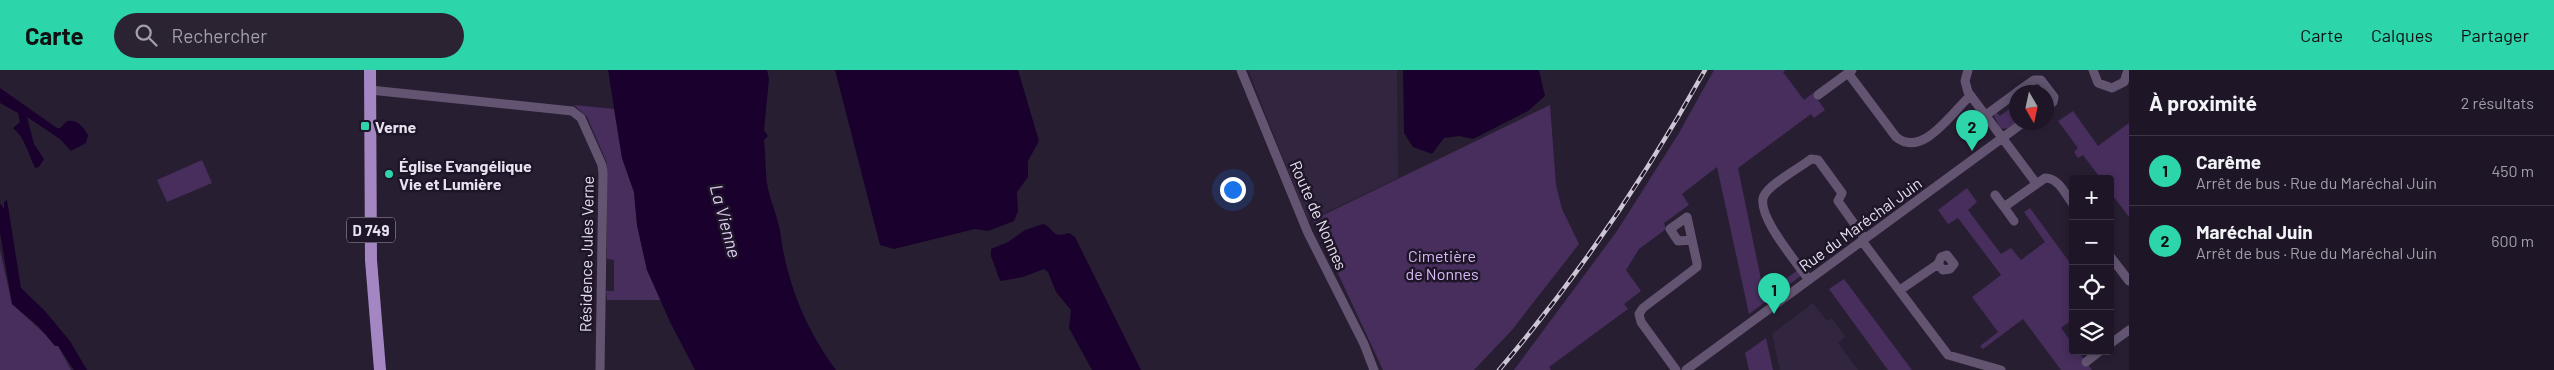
<!DOCTYPE html>
<html lang="fr">
<meta charset="utf-8">
<style>
body{margin:0;font-family:Barlow,sans-serif;background:#2b2332;color:#f1f3f6}
.controls{position:absolute;right:15px;bottom:15px;display:grid;overflow:hidden;border-radius:5px;box-shadow:0 2px 8px #0003}
.controls button{width:45px;height:45px;display:grid;place-items:center;padding:0;border:0;border-bottom:1px solid #3c3543;background:#1e1626;color:#f1f3f6;font:25px sans-serif}
.compass{position:absolute;left:2009px;top:15px;width:45px;height:45px;border-radius:50%;background:#1e1626;box-shadow:0 2px 8px #0003;rotate:171deg}
.you{position:absolute;left:1232px;top:119px;width:18px;height:18px;margin:-12px;border:4px solid #fff;border-radius:50%;background:#1a73e8;box-shadow:0 0 0 8px #1a73e833}
.badge{display:grid;place-items:center;width:32px;height:32px;border-radius:50%;background:#2dd5ab;color:#111;font-size:16px;font-weight:700}
.pin{position:absolute;translate:-50% -41px;filter:drop-shadow(0 1px 2px #0008)}
.pin::after{content:'';position:absolute;top:26px;width:18px;height:15px;background:inherit;clip-path:polygon(0 0,100% 0,50% 100%)}
.list{margin:0;padding:0;list-style:none}
h2{display:flex;justify-content:space-between;align-items:center;height:65px;margin:0;padding:0 20px;font-size:21px}
h2 small{font-size:16px;font-weight:400;color:#a19fa7}
.list li{display:grid;grid-template-columns:32px 1fr auto;gap:15px;align-items:center;box-sizing:border-box;height:70px;padding:0 20px;border-top:1px solid #3c3543}
.list b{display:block;font-size:19px;white-space:nowrap}
.list p{margin:0;font-size:16px;white-space:nowrap;color:#a19fa7}
.list em{font-size:16px;font-style:normal;color:#a19fa7}
.icon{flex:none;width:28px;height:28px;fill:none;stroke:currentColor;stroke-width:2;stroke-linecap:round;stroke-linejoin:round}
.map{position:relative;flex:none;width:2129px;height:300px;overflow:hidden}
header{display:flex;align-items:center;gap:30px;box-sizing:border-box;height:70px;padding:0 25px;background:#2dd5ab;color:#111}
header strong{font-size:24px}
nav{display:flex;gap:28px;margin-inline-start:auto;font-size:18px}
.search{width:350px;height:45px;background:#2b2332;display:flex;align-items:center;gap:12px;box-sizing:border-box;padding:0 18px;border-radius:28px;color:#a19fa7;font-size:19px}
main{display:flex}
aside{flex:1;background:#1e1626}
.map>svg:first-child{display:block}
</style>
<header>
<strong>Carte</strong>
<div class="search"><svg class="icon" aria-label="search" viewBox="0 0 24 24"><circle cx="10" cy="10" r="6"/><path d="M15 15l6 6"/></svg>Rechercher</div>
<nav><a>Carte</a><a>Calques</a><a>Partager</a></nav>
</header>
<main>
<div class="map">
<svg width="2129" height="300" viewBox="0 0 2129 300">
<rect width="100%" height="100%" fill="#281e32"/>
<path fill="#322540" d="M1248 0H1397L1398 108 1308 151Z
M1813 233 1827 251 1832 248 1845 267 1838 273 1858 300H1780L1772 264Z"/>
<path fill="#472e5d" d="M1714 0H1786L1783 2 1804 30 1813 23 1825 40 1814 48 1811 44 1738 98 1764 224 1798 200 1802 205 1749 244 1717 97 1682 124 1689 135 1664 153 1666 159 1639 179 1626 200 1641 221 1624 234 1628 239 1549 297 1551 300H1514L1617 161 1679 63Z
M2016 34V52L2008 58 2001 59 1993 44 1996 42 2000 46Z
M574 35 614 39 622 88 634 122 637 155 647 200 661 230H607L606 221H614V190L607 189V93L587 47Z
M1550 35 1556 115 1562 139 1579 174 1512 260 1474 300H1383L1313 150Z
M2073 41 2098 76 2129 53V147L2110 122V109H2101L2083 85 2078 88 2074 82 2078 78 2058 51Z
M202 90 212 113 167 132 157 110Z
M1967 118 1977 132 1968 140 2001 184 2011 178 2021 190 2045 172 2024 142 2030 138 2073 197V249L2061 258 2073 274V281H2078L2092 300H2061L2023 249 1983 279 1980 276 1998 262 1972 227 2001 205 1958 148 1948 154 1938 140Z
M0 180 12 234 58 276 71 300H0Z
M1844 209 1912 300H1888L1829 219Z
M1766 268 1773 300H1749L1745 283Z"/>
<path fill="#1a002d" d="M608 0H767L769 9 764 60 768 66 764 70C766 86 765 104 768 119 772 135 779 151 781 167 787 214 808 263 836 300H695L670 252 647 200 637 155 634 122 622 88Z
M835 0H1018L1039 71 1028 91V107L1017 122 1018 141 1014 151 988 161 975 159 894 179 880 175Z
M1403 0H1539L1545 26 1528 41 1473 69 1459 66 1444 68 1432 84 1413 77 1404 63Z
M0 18 57 58H60L67 51C77 49 84 57 88 65L86 73 71 81 60 69 27 47 34 74 44 89 39 97 35 98C28 83 25 68 13 58L20 52 18 43 0 33Z
M7 130 21 218 45 241 70 271 87 300H74L58 276H55L39 257 12 234 0 163V133L4 139V132Z
M1043 154C1056 159 1051 169 1069 163L1075 167 1141 300H1092L1069 258 1071 240 1056 222 1048 202 1044 199 1023 207 1001 211 999 208 991 186V179L1008 172 1025 160Z"/>
<g fill="none" stroke-linecap="round" stroke-linejoin="round">
<path stroke="#635572" stroke-width="9" d="M1241 0 1308 163 1364 274 1374 300
M1968 0 1965 11 1968 22 2036 113
M2093 0 2098 13 2112 18 2124 12 2128 0
M1848 3 1896 67C1923 89 1953 41 1970 26
M370 20 572 41 581 48 602 95 603 103 600 300
M2017 22 2034 10H2041L2054 27 2053 32 2046 37
M1818 25 1852 0
M1986 45 2016 23
M1995 125 2004 137
M2014 151 2004 137 2045 108C2059 108 2065 124 2073 134
M1862 171 1948 285 2001 300
M2110 186 2129 211
M1809 210C1798 194 1752 141 1765 124 1773 112 1798 99 1811 89L1818 90 1842 123 1838 131 1865 169
M1900 220 1938 194 1941 187 1947 185 1954 194 1950 199 1943 200 1938 194
M2110 274 2129 260
M2086 292 2100 281
M1676 300 1641 252 1639 244 1643 238 1697 197V193L1687 147 1670 159 1678 171 1692 170
M1686 300 2024 52"/>
<path stroke="#a386c2" stroke-width="12" d="M370 0 371 190 380 300"/>
<g stroke="#ccc5d4" stroke-width="4.5">
<path id="rail" d="M1499 300C1578 207 1646 106 1705 0"/>
</g>
<use href="#rail" stroke="#1e1528" stroke-width="2.5" stroke-dasharray="8" stroke-linecap="butt"/>
</g>
<g fill="#2dd5ab" stroke="#1e1528" stroke-width="2">
<rect x="360" y="51" width="10" height="10" rx="2.5"/>
<circle cx="389" cy="104" r="5"/>
</g>
<g text-anchor="middle" dominant-baseline="central" stroke-width="5" stroke-linejoin="round" paint-order="stroke">
<rect fill="#1e1528" stroke="#aba4b4" stroke-width="1" x="347" y="147.5" width="48" height="25" rx="4"/>
<g font-size="15" font-weight="bold" fill="#e8e2f0">
<text x="371" y="160">D 749</text>
</g>
<g font-size="16" font-weight="bold" fill="#e8e2f0" stroke="#1e1528" text-anchor="start">
<text x="375" y="56">Verne</text>
<text x="399" y="95">Église Evangélique<tspan x="399" dy="18">Vie et Lumière</tspan></text>
</g>
<g font-size="16" fill="#e8e2f0" stroke="#1e1528">
<text transform="translate(1319 145) rotate(66)">Route de Nonnes</text>
<text transform="translate(1860 154) rotate(-36)">Rue du Maréchal Juin</text>
<text transform="translate(586 184) rotate(-89)">Résidence Jules Verne</text>
</g>
<g font-size="16" fill="#d7bbf4" stroke="#1e1528">
<text x="1442" y="185">Cimetière<tspan x="1442" dy="18">de Nonnes</tspan></text>
</g>
<g font-size="18" font-style="italic" fill="#deccf2" stroke="#1e1528">
<text transform="translate(726 151) rotate(75)">La Vienne</text>
</g>
</g>
</svg>
<div class="controls">
<button>+</button>
<button>−</button>
<button><svg class="icon" aria-label="locate" viewBox="0 0 24 24"><circle cx="12" cy="12" r="6"/><path d="M12 2v4M12 18v4M2 12h4M18 12h4"/></svg></button>
<button><svg class="icon" aria-label="layers" viewBox="0 0 24 24"><path d="M12 4l9 5-9 5-9-5zM3 14l9 5 9-5"/></svg></button>
</div>
<svg class="compass" viewBox="-18 -18 36 36"><path d="M0-13l5 13h-10z" fill="#e53935"/><path d="M0 13l5-13h-10z" fill="#a19fa7"/></svg>
<div class="you"></div>
<div class="pin badge" style="left:1774px;top:244px">1</div>
<div class="pin badge" style="left:1972px;top:81px">2</div>
</div>
<aside>
<h2>À proximité<small>2 résultats</small></h2>
<ul class="list">
<li><span class="badge">1</span><div><b>Carême</b><p>Arrêt de bus · Rue du Maréchal Juin</p></div><em>450 m</em></li>
<li><span class="badge">2</span><div><b>Maréchal Juin</b><p>Arrêt de bus · Rue du Maréchal Juin</p></div><em>600 m</em></li>
</ul>
</aside>
</main>
